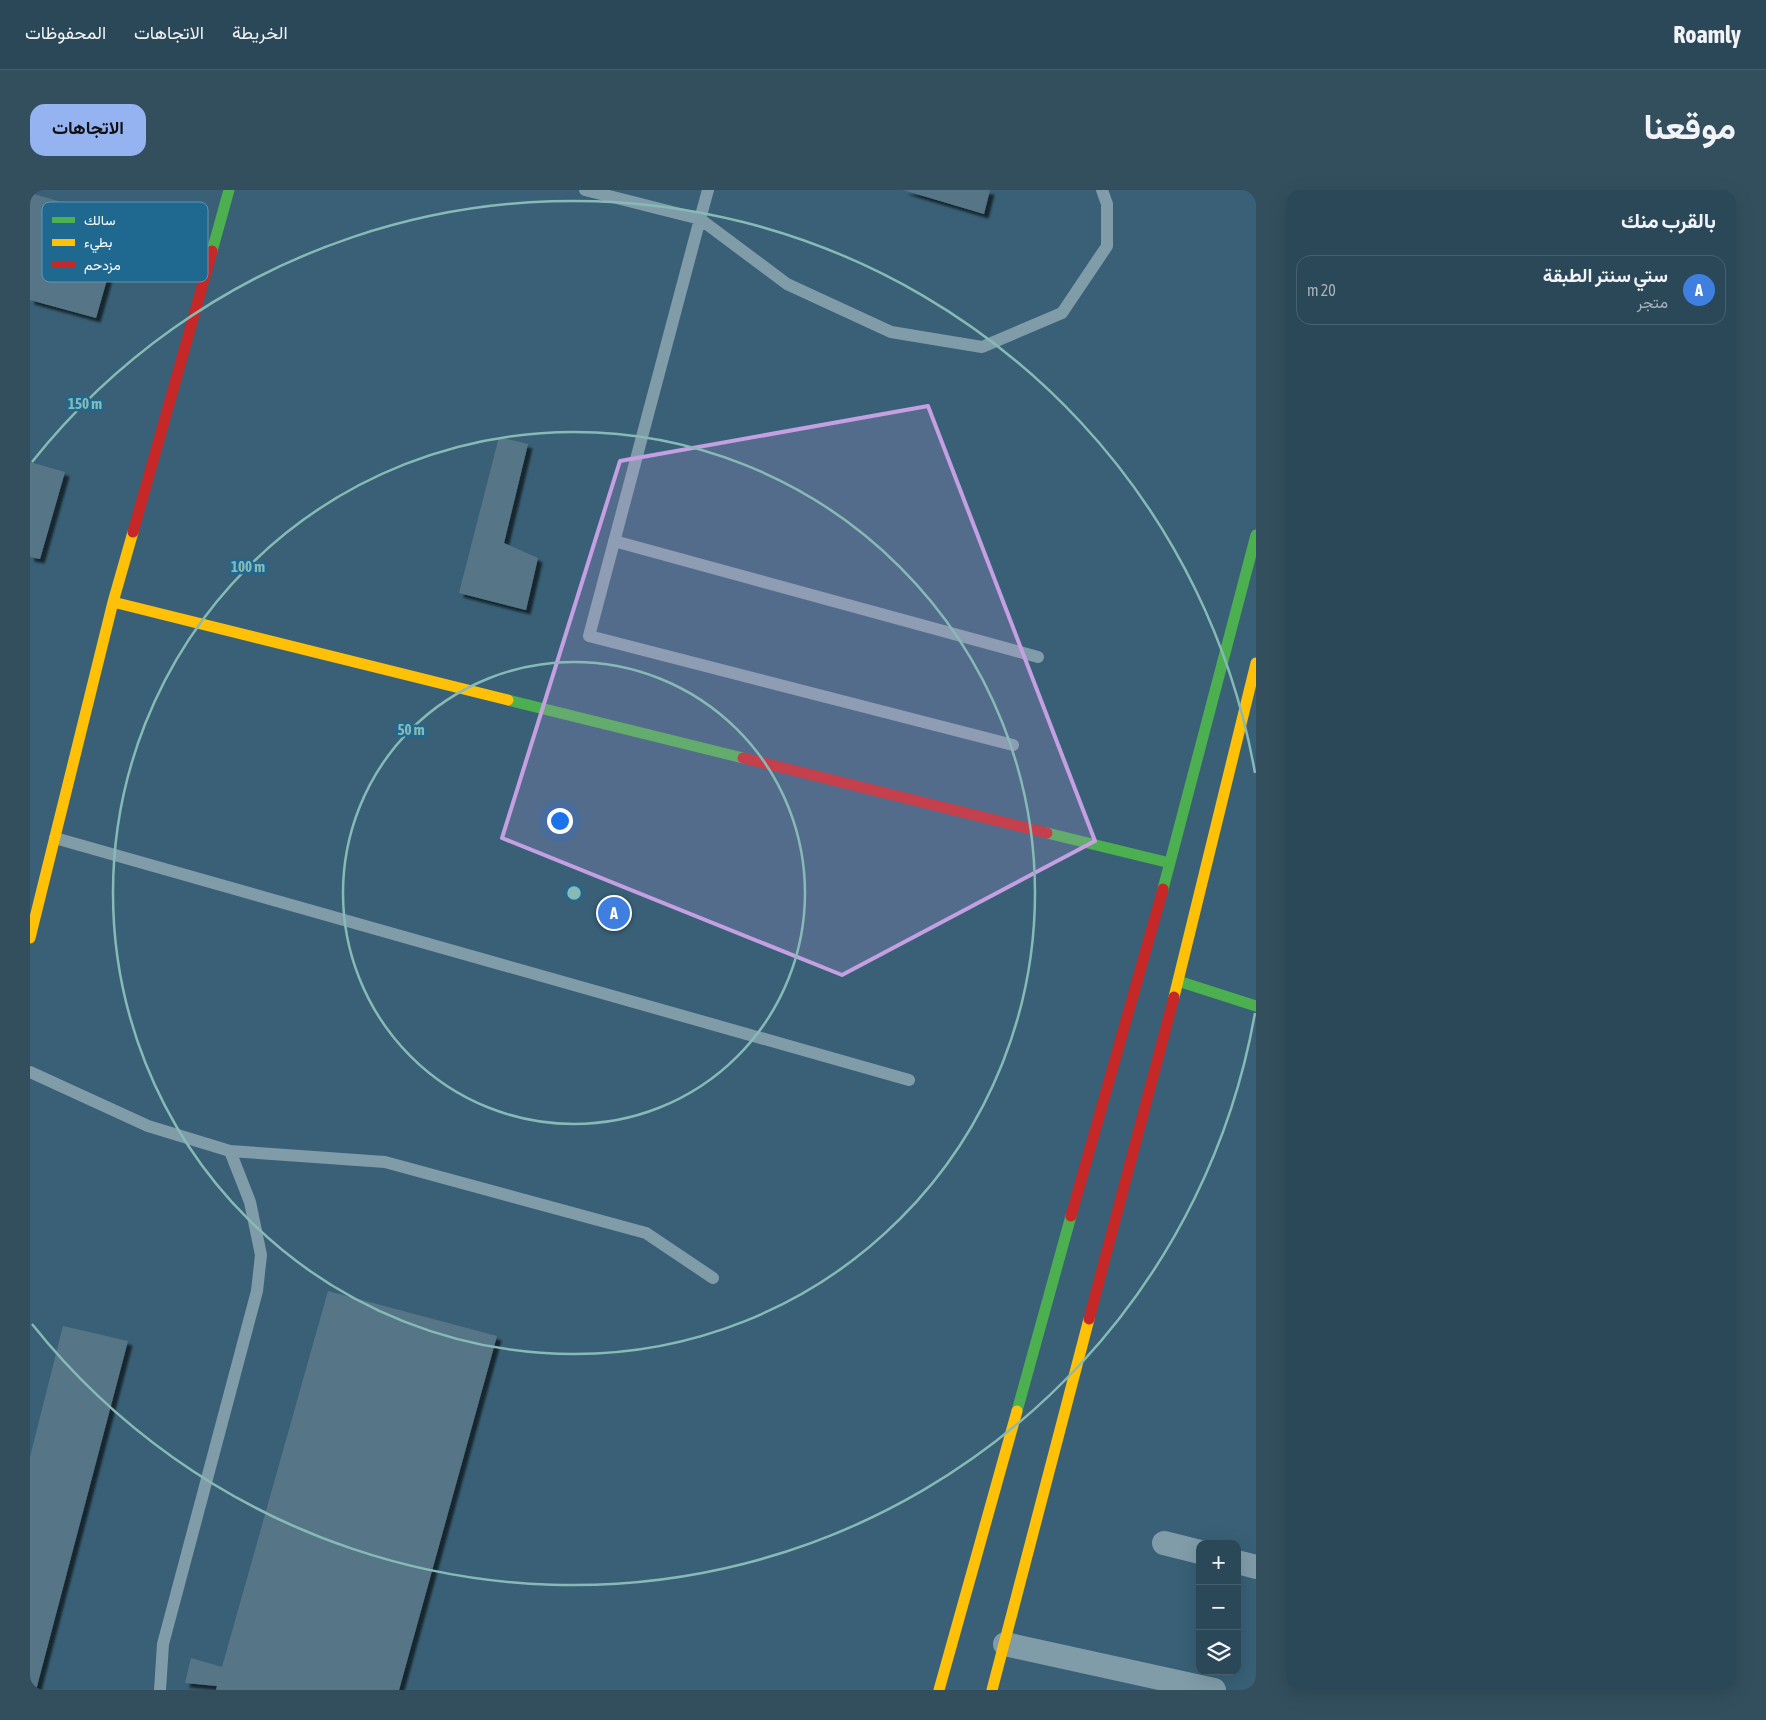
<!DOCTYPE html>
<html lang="ar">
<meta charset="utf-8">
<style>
body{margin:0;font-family:"Asap Condensed",Vazirmatn,sans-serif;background:#334f5e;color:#f1f3f6;direction:rtl}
.controls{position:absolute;right:15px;bottom:15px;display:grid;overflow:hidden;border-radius:10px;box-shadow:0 5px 20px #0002}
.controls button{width:45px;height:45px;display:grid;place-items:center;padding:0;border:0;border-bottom:1px solid #47606e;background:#2b4858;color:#f1f3f6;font:25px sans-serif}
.you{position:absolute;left:529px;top:630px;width:18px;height:18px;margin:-12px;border:4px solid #fff;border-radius:50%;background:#1a73e8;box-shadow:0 0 0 8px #1a73e833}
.badge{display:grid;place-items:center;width:32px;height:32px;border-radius:50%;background:#95b2f1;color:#fff;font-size:16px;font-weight:700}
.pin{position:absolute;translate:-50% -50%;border:2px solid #fff;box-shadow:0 1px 5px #0006}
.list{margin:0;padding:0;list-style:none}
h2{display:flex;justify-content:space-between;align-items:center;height:65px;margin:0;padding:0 20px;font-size:21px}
h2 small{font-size:16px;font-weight:400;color:#a6b2ba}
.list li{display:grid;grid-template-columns:32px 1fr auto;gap:15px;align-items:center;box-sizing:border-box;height:70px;margin:0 10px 10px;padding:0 10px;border:1px solid #47606e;border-radius:15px}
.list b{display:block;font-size:19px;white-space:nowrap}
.list p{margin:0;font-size:16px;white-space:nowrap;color:#a6b2ba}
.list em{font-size:16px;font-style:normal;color:#a6b2ba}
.icon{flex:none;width:28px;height:28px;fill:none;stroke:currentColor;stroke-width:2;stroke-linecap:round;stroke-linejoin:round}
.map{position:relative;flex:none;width:1226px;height:1500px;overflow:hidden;direction:ltr;border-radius:15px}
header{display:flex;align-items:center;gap:30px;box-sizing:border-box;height:70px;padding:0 25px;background:#2b4858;border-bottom:1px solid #47606e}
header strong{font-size:24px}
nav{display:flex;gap:28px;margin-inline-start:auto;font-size:18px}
.intro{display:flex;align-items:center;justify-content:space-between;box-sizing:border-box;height:120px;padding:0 30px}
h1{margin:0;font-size:35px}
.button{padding:12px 22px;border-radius:15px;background:#95b2f1;color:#111;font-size:18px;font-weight:700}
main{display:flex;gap:30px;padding:0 30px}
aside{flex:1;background:#2b4858;border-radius:15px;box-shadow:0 5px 20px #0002}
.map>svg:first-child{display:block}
</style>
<header>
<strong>Roamly</strong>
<nav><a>الخريطة</a><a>الاتجاهات</a><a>المحفوظات</a></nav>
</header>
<div class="intro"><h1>موقعنا</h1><a class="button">الاتجاهات</a></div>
<main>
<aside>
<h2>بالقرب منك<small></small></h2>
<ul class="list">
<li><span class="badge" style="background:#3f7fe0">A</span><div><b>ستي سنتر الطبقة</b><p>متجر</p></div><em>20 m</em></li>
</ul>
</aside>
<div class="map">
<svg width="1226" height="1500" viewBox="0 0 1226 1500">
<defs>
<filter id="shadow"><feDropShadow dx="4.5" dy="4.5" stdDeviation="1" flood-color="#0009"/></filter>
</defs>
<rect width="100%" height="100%" fill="#396076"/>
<path fill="#577687" filter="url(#shadow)" d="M873 0H960L954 24Z
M0 3 94 30 66 128 0 110Z
M469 247 498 254 474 353 508 368 496 420 429 403Z
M0 272 35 282 10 369 0 367Z
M298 1101 467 1146 369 1500H186L187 1496 155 1493 161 1468 192 1477Z
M33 1136 98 1151 6 1500H0V1267Z"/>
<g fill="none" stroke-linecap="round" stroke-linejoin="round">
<path stroke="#819ca9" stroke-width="12" d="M555 0 670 29 559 446 983 555
M678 0 670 29 757 94 861 142 952 157 1032 123 1077 56V14L1072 0
M584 351 1008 467
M25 648 879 890
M0 882 118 936 200 961 355 972 616 1043 683 1088
M130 1500 133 1454 227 1101 231 1065 220 1012 200 961"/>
<path stroke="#819ca9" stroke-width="24" d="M1134 1353 1170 1362
M1207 1372 1226 1377
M975 1454 1184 1500"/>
<path stroke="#4caf50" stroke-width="11" d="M182 61 199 0
M478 510 713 568
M1017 643 1140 673
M1133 699 1226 345
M1148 791 1226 816
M987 1221 1041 1026"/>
<path stroke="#ffc107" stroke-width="11" d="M83 412 478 510
M0 748 83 412 103 342
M1144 807 1226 473
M909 1500 987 1221
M962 1500 1059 1129"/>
<path stroke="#c62828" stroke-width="11" d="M103 342 182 61
M713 568 1017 643
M1041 1026 1133 699
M1059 1129 1144 807"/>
</g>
<path fill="#c4a0e2" fill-opacity="0.2" stroke="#c4a0e2" stroke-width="4" stroke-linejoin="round" d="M898 216 1065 651 812 785 472 648 590 271Z"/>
<g fill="none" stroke="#87bab6" stroke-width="2.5">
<circle cx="544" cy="703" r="231"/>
<circle cx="544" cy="703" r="461"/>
<path d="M1225 823A692 692 0 0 1 2 1134M2 272A692 692 0 0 1 1225 583"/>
</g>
<rect x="12" y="12" width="166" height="80" rx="8" fill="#1f6890" stroke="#6295b1" stroke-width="1"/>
<rect x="22" y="27" width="23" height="6" fill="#4caf50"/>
<rect x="22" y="49" width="23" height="7" fill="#ffc107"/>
<rect x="22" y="72" width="23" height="6" fill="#c62828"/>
<g font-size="14" fill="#fff">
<text x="54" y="35">سالك</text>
<text x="54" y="57">بطيء</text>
<text x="54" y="80">مزدحم</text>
</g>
<circle cx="544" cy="703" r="8" fill="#87bab6" stroke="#1f6890" stroke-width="2.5"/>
<g font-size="15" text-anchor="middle" font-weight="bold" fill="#87bab6" stroke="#1f6890" stroke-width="5" stroke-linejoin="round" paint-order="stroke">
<text x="55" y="219">150 m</text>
<text x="218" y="382">100 m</text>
<text x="381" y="545">50 m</text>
</g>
</svg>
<div class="controls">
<button>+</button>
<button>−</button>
<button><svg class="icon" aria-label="layers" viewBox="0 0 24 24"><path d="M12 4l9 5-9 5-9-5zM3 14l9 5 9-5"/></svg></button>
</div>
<div class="you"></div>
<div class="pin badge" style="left:584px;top:723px;background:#3f7fe0">A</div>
</div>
</main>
